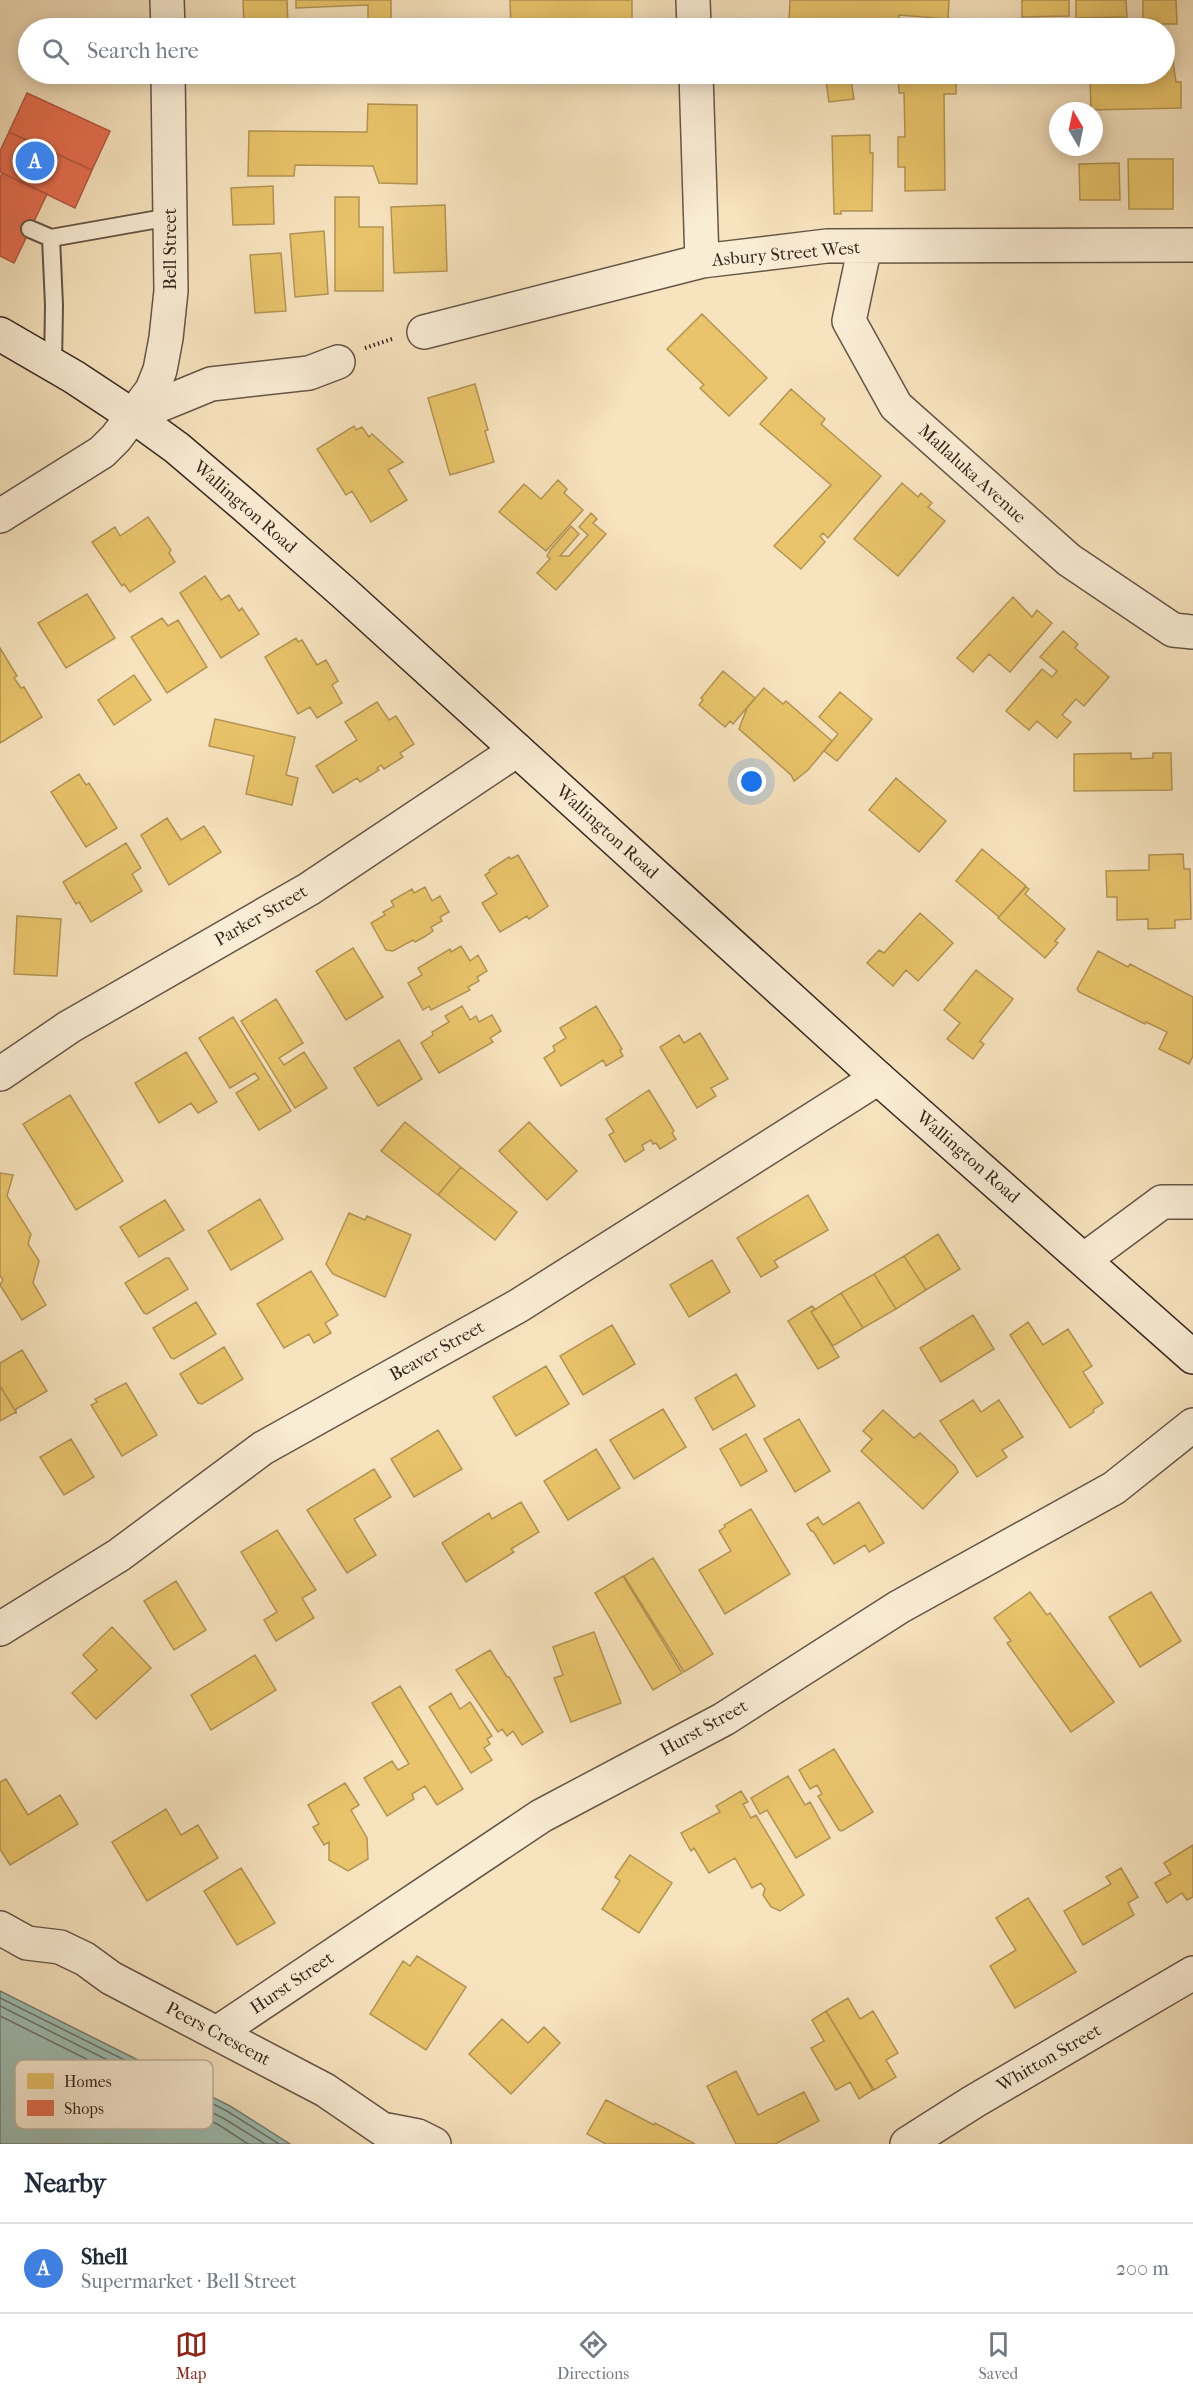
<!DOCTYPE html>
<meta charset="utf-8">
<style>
body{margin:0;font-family:"IM FELL French Canon",serif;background:#f6f6f7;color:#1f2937}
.compass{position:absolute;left:1049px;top:102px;width:54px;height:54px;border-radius:50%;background:#fff;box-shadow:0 3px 15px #0003;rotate:351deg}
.you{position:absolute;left:752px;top:782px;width:21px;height:21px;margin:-15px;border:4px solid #fff;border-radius:50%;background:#1a73e8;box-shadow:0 0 0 9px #1a73e833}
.badge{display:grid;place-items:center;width:39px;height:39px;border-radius:50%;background:#8f2418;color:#fff;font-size:20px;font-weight:700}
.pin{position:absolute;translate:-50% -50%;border:3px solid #fff;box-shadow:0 2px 6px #0006}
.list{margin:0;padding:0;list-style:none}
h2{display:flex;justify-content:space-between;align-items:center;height:78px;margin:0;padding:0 24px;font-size:26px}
h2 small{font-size:20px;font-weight:400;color:#747a83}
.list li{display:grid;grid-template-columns:39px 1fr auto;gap:18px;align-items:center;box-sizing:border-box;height:90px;padding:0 24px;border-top:2px solid #e0e1e3}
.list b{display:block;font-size:22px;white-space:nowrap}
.list p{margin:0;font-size:20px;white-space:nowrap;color:#747a83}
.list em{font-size:20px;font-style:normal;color:#747a83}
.icon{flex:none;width:33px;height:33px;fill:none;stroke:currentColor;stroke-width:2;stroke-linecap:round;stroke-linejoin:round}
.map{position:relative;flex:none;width:1193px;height:2144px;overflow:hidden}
.search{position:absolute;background:#fff;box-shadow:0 3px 15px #0003;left:18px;right:18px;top:18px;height:66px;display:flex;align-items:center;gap:15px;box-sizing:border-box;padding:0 21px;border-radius:33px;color:#747a83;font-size:22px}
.sheet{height:168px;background:#fff}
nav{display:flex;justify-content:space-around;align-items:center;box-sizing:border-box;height:84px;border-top:2px solid #e0e1e3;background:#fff;font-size:16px;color:#747a83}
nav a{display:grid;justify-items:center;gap:3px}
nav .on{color:#8f2418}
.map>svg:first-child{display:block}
</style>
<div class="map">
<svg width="1193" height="2144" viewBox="0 0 1193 2144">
<rect width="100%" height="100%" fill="#f7e3be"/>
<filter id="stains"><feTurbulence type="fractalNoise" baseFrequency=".00333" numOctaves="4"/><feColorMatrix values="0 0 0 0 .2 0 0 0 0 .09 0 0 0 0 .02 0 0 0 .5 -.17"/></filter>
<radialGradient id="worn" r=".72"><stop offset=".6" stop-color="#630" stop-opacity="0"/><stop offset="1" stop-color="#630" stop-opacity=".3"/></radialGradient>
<path fill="#9dbeb4" stroke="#748278" stroke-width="1.5" d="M0 1991 230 2106 290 2144H0Z"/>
<path fill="#e9c46a" stroke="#b39554" stroke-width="1.5" d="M243 0H287L288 25 244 27Z
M296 0H391V22L368 23V5L296 8Z
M510 0H632V28H511Z
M790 0H949L948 19 899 15V24L828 19 827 25 789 22Z
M1022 0H1069V16L1022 17Z
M1076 0H1126L1127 17 1076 18Z
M1143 0H1176L1177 24H1143Z
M1172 55 1176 82H1181V108L1091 110 1090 78 1111 77V74H1164V56Z
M825 74H850L854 99 829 102Z
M898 74H956V94H944L945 190 905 191V167H898V137H905L904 93H899Z
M368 104 417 105V184L379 183 373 166 295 165 294 176H248L249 131 367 132Z
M870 135V153H873L872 211H841V214H834L832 136Z
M1128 159H1173V209H1129Z
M1119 163 1120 200H1080L1079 164Z
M273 186 274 224 233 225 231 188Z
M335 197H359V227H383V291H335Z
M445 205 447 271 394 273 391 207Z
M324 231 328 294 295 297 290 234Z
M281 253 286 311 255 313 250 255Z
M702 314 767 378 729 416 700 388 704 385 667 349Z
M475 384 488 430 485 431 494 462 450 475 428 398Z
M791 389 825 419 821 424 881 476 828 538 823 533 820 536 825 542 801 569 774 546 831 485 760 424Z
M354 426 356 430 362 427 369 437 372 434 403 462 388 470 407 500 371 522 352 491 346 495 317 449Z
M558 480 567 489 564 493 583 510 546 551 499 512 524 484 541 499Z
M902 483 918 497 921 493 932 503 928 507 945 521 898 576 854 539Z
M591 513 597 519 593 523 606 534 556 590 537 573 550 559 547 556 551 549 571 526 579 534 560 556H569L588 535 579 527Z
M148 517 171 550 169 553 175 562 130 592 124 584 122 586 92 542 115 527 120 536Z
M205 576 221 600 229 595 239 611 242 608 259 634 221 658 180 593Z
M87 594 115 638 66 668 38 623Z
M1013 597 1032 617 1037 610 1052 623 1010 672 989 654 973 672 957 658Z
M162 618 168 626 178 620 207 667 167 693 131 637Z
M1063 631 1078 644 1075 648 1109 677 1084 706 1076 699 1062 715 1071 722 1057 738 1037 721 1029 730 1006 711 1042 669 1052 677 1057 671 1040 657Z
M296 638 298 642 302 640 317 665 326 660 338 681 332 685 342 703 317 718 310 707 298 714 265 657Z
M0 648 17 676 14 678 21 688 24 687 42 717 0 743Z
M723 671 755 698 733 724 730 721 725 727 699 705 703 700 701 698Z
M134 675 151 700 114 725 98 700Z
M764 688 783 704 786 701 832 741 808 770 794 781 791 775 739 729 747 708Z
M840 692 872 719 837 761 824 751 838 734 819 717Z
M377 702 389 720 396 716 414 744 400 753 403 757 384 769 381 765 377 768 379 770 360 782 357 778 333 793 316 766 357 740 345 722Z
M215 719 295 737 286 775 298 778 292 805 246 794 254 756 209 746Z
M1131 753V759L1153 758V753H1171L1172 790 1074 791V754Z
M79 774 86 785 89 783 117 828 86 847 51 792Z
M896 778 946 821 919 852 869 810Z
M167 818 181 840 204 826 221 852 169 885 141 835Z
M126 843 141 868 132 874 142 891 91 922 79 902 76 904 63 882Z
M982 849 1026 886 999 917 956 881Z
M1183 854 1184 869H1190L1191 919 1175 920V928L1148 929V919L1117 920V897H1107L1106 871 1149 870V855Z
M518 855 548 906 529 919 527 916 500 932 482 903 497 894 485 875 490 872 489 870 509 857 511 859Z
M425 887 432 901 440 896 449 912 440 917 442 921 431 927 433 931 424 937 415 942 413 940 393 951 386 950 371 923 385 915 383 912 394 906 391 901 412 889 414 893Z
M1026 887 1029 889 1025 894 1065 929 1055 941 1058 943 1045 958 998 918Z
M920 913 953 943 918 981 906 970 893 986 867 963 879 950 884 953Z
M17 916 61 919 57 976 14 974Z
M461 946 470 961 478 955 487 971 477 977 479 981 468 987 470 990 431 1010 429 1006 423 1010 408 983 422 975 418 968 450 949 451 952Z
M353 948 383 997 346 1020 316 971Z
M1098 951 1128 967 1130 964 1193 997V1056L1189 1064 1159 1049 1167 1032 1146 1022 1145 1024 1079 992 1077 989Z
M976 970 1013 999 980 1041 984 1044 973 1059 947 1039 960 1023 944 1010Z
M276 999 303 1043 279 1058 284 1065 304 1052 327 1088 295 1108 241 1021Z
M462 1006 470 1020 476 1016 479 1022 492 1015 501 1031 490 1038 493 1042 439 1073 421 1043 433 1035 432 1032 449 1022 445 1016Z
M596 1006 622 1049 620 1050 623 1056 606 1066 603 1060 561 1086 544 1058 555 1051 553 1046 566 1038 560 1028Z
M233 1017 291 1111 259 1130 236 1093 259 1079 255 1073 230 1088 199 1038Z
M700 1033 728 1079 711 1088 716 1096 697 1108 660 1047 679 1035 684 1043Z
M399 1040 422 1079 378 1106 354 1068Z
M186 1052 217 1102 198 1113 191 1103 159 1123 135 1083Z
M649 1090 674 1131 672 1133 676 1139 660 1149 656 1143 653 1144 651 1140 642 1145 644 1150 625 1162 609 1135 614 1132 606 1119Z
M70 1095 123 1181 76 1210 23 1124Z
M405 1122 461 1167 438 1195 381 1151Z
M529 1122 577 1171 547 1200 499 1151Z
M461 1167 517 1212 495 1240 438 1195Z
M0 1173 13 1175 7 1196 31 1234 28 1244 39 1261 33 1283 46 1305 22 1320 0 1285 3 1280 0 1276Z
M808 1195 828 1230 774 1261 778 1267 761 1277 737 1238Z
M260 1199 283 1239 231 1270 208 1231Z
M165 1200 184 1230 139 1257 120 1227Z
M349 1213 365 1220 367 1216 411 1235 385 1297 333 1274 326 1264Z
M938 1234 960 1269 926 1290 904 1256Z
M904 1256 926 1290 896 1309 874 1274Z
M166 1258H169L188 1289 147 1314 144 1313 125 1283Z
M712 1260 730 1292 689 1317 670 1285Z
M311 1271 338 1315 325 1323 331 1333 314 1343 309 1334 284 1348 257 1304Z
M874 1274 896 1309 863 1328 841 1293Z
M841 1293 863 1328 833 1346 811 1312Z
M196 1302 216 1334 174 1359 171 1358 153 1328Z
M812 1306 815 1309 811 1312 839 1357 818 1369 788 1321Z
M973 1315 994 1349 941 1382 920 1348Z
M1028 1322 1043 1345 1068 1329 1092 1366 1083 1372 1103 1403 1093 1410 1094 1412 1070 1428 1010 1335Z
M612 1325 635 1364 583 1395 560 1356Z
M224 1347 243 1379 202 1404 198 1403 180 1374Z
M22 1350 47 1391 16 1409V1412L0 1386V1363Z
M546 1366 569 1404 516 1436 493 1397Z
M736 1374 755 1406 713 1430 695 1398Z
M126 1383 157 1435 122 1456 91 1405 97 1402 95 1399Z
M0 1386 16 1412 0 1421Z
M973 1400 981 1412 999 1400 1023 1437 1002 1450 1007 1457 977 1477 940 1421Z
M663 1409 686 1447 634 1479 610 1440Z
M883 1410 914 1438 920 1433 955 1466 958 1472 923 1509 861 1451 872 1439 863 1431Z
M799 1419 830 1471 795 1492 764 1439Z
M438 1430 462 1469 414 1497 391 1459Z
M746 1434 767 1471 741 1486 720 1449Z
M71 1439 94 1477 64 1495 40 1457Z
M596 1449 620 1488 568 1520 544 1481Z
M374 1469 391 1497 354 1519 376 1555 347 1573 307 1510Z
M521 1502 539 1532 511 1549 514 1552 466 1582 442 1543 489 1513 492 1519Z
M859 1502 884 1543 869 1552 865 1545 834 1564 813 1531H811L807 1524 818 1517 823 1525Z
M751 1509 790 1574 725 1614 699 1570 731 1551 719 1531 725 1527 724 1525Z
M277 1530 316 1590 302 1598 314 1618 276 1641 264 1620 277 1612 241 1552Z
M653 1558 713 1654 684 1672 624 1576Z
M623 1576 682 1673 653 1690 595 1593Z
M176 1581 206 1630 174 1650 144 1601Z
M1030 1592 1047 1615 1050 1613 1114 1702 1071 1732 1007 1643 1011 1641 994 1618Z
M1151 1592 1181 1641 1140 1667 1109 1617Z
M112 1627 151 1668 96 1719 72 1693 97 1670 83 1655Z
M594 1632 621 1703 571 1722 554 1678 563 1675 553 1647Z
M490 1650 507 1677H509L543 1732 522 1745 513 1731 507 1736 502 1729 498 1732 456 1670Z
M255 1655 276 1690 211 1730 191 1695Z
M400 1686 463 1789 437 1805 425 1786 412 1794 414 1799 387 1816 364 1778 392 1761 398 1770 409 1764 372 1703Z
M451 1693 460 1709 470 1702 492 1736 487 1739 490 1744 484 1748 492 1760 471 1773 429 1707Z
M834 1749 873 1812 842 1831 839 1830 818 1796 822 1794 817 1785 810 1789 799 1770Z
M788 1776 805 1805 810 1802 830 1838 796 1858 767 1810 760 1814 751 1798Z
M6 1779 28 1815 60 1795 78 1824 10 1865 0 1849V1782Z
M345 1783 359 1805 351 1810 367 1838 368 1859 348 1871 329 1860V1842L324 1845 313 1827 319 1824 308 1805Z
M741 1791 748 1802 743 1804 751 1818 756 1815 804 1895 780 1911 771 1907 763 1895 765 1889 761 1883 752 1888 735 1858 709 1873 694 1848 691 1851 681 1833 720 1812 716 1806Z
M166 1809 181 1835 198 1825 218 1858 147 1901 112 1842Z
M1193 1845V1897L1187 1900 1182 1893 1167 1903 1155 1883 1171 1874 1164 1863Z
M630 1855 672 1883 639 1933 602 1909 620 1881 615 1877Z
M241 1868 275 1923 237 1945 204 1891Z
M1121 1868 1138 1897 1128 1903 1134 1915 1083 1945 1064 1911 1111 1884 1106 1877Z
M1028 1898 1076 1972 1015 2008 990 1966 1016 1950 996 1918Z
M417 1956 466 1987 426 2050 370 2014 403 1961 410 1966Z
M848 1998 860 2019 873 2011 898 2053 886 2060 896 2077 874 2090 826 2011Z
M826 2011 873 2090 859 2099 850 2082 836 2090 811 2048 824 2041 812 2020Z
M502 2019 528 2043 544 2027 560 2043 511 2094 469 2054Z
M736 2071 758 2115 804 2092 819 2121 775 2144H736L707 2086Z
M606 2100 654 2125 655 2123 695 2144H606L587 2134Z"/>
<path fill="#e76f51" stroke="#b25942" stroke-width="1.5" d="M27 93 110 131 92 170 9 132Z
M9 132 92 170 75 208 0 172V151Z
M2 173 47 194 14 263 0 256V178Z"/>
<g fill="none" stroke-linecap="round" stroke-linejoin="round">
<path stroke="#6a726a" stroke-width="1.5" d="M0 1998 227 2111 279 2144
M0 2006 223 2118 265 2144
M0 2016 219 2125 248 2144"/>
<g stroke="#665647" stroke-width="20">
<path id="lane" d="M30 229 51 238 170 217
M51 238 54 305 53 365"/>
</g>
<g stroke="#665647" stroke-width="36">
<path id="street" d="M167 0 168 28
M693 0 694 28
M696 74 702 261
M865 246 849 321 896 406 1069 560 1173 630 1193 632
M424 332 702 261 827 246 1193 245
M133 416 211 384 309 373 338 362
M0 516 102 452 116 438 152 390 160 370 166 338 171 291 168 74
M0 1074 69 1027 309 889 517 750
M1085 1259 1162 1202H1193
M0 1629 119 1555 263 1448 518 1306 878 1078
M0 1928 27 1943 60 1947 85 1959 111 1978 325 2090 382 2129 418 2136 434 2144
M217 2033 541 1816 724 1719 899 1607 1114 1488 1193 1425
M907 2144 973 2102 1193 1973"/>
</g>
<g stroke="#36271f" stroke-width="36">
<path id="secondary" d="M0 334 74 377 133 416 177 448 244 505 343 592 878 1078 1193 1357"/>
</g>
<path stroke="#36271f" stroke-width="4" stroke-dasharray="1.5 3" stroke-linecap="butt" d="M365 348 392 339"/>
<use href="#lane" stroke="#faedd5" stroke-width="16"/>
<use href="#street" stroke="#faedd5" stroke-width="33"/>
<use href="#secondary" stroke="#faedd5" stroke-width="33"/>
</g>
<g text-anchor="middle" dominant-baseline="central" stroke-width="6" stroke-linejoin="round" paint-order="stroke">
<g font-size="18" fill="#36271f" stroke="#faedd5">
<text transform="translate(170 249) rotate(-90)">Bell Street</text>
<text transform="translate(786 254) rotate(-5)">Asbury Street West</text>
<text transform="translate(972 474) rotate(42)">Mallaluka Avenue</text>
<text transform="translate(245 507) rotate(41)">Wallington Road</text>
<text transform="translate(607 832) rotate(42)">Wallington Road</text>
<text transform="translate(261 916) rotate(-30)">Parker Street</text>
<text transform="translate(968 1157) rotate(41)">Wallington Road</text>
<text transform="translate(437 1351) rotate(-29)">Beaver Street</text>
<text transform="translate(704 1728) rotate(-29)">Hurst Street</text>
<text transform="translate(292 1983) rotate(-34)">Hurst Street</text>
<text transform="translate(218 2034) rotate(28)">Peers Crescent</text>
<text transform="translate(1049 2058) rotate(-30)">Whitton Street</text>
</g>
</g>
<rect x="15" y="2060" width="198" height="69" rx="9" fill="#faedd5" stroke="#bfb29e" stroke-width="1.5"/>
<rect x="27" y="2073" width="27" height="16" fill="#e9c46a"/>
<rect x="27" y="2100" width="27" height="16" fill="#e76f51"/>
<g font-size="16" fill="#36271f">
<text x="64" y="2087">Homes</text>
<text x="64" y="2114">Shops</text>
</g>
<rect width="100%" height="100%" filter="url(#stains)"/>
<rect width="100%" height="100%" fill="url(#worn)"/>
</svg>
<svg class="compass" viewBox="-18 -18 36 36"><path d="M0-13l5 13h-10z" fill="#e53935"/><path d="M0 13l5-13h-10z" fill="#747a83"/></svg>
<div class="you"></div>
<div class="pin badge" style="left:35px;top:161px;background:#3f7fe0">A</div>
<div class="search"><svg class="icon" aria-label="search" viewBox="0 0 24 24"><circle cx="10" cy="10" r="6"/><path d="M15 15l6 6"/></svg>Search here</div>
</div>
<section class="sheet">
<h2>Nearby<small></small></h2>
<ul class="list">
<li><span class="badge" style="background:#3f7fe0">A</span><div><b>Shell</b><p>Supermarket · Bell Street</p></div><em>200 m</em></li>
</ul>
</section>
<nav>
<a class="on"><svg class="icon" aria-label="map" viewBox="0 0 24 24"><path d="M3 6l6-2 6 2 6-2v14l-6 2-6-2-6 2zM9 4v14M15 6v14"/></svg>Map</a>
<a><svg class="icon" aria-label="directions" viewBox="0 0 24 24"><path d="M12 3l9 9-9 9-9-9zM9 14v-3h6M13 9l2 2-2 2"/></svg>Directions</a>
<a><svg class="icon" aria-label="saved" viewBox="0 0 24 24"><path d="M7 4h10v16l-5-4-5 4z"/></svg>Saved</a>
</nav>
